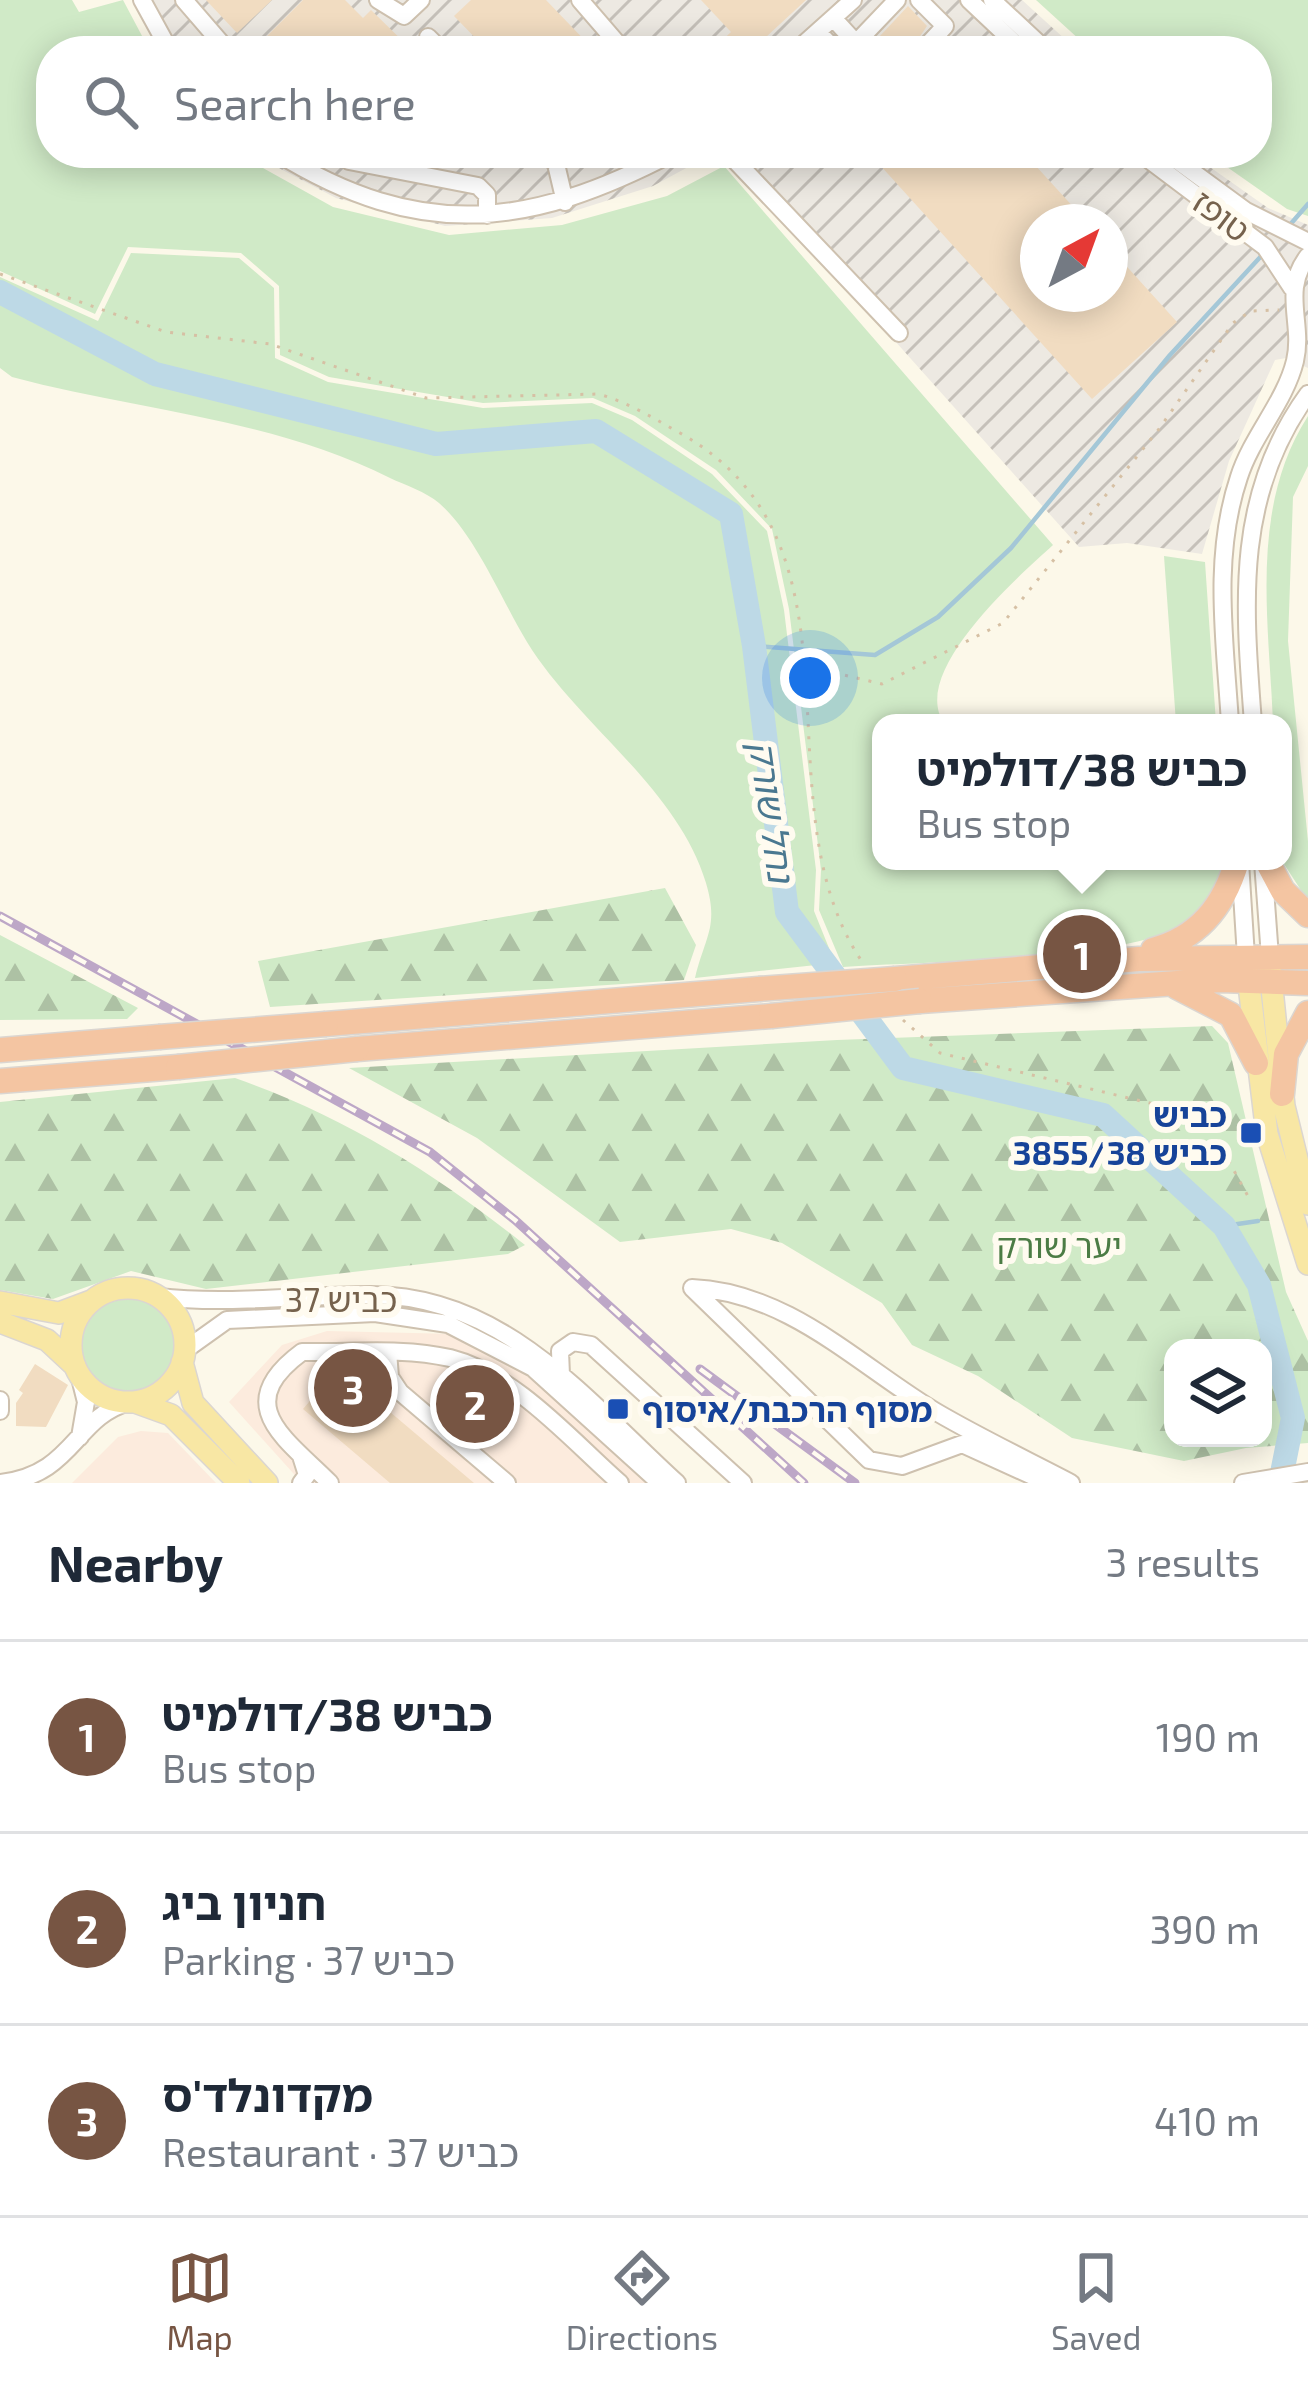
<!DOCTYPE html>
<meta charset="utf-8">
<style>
body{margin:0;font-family:"Exo 2","Noto Sans Hebrew",sans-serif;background:#f2f2f3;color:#1f2937}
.controls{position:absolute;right:36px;bottom:36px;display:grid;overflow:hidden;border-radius:24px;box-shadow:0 6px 30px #0003}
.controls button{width:108px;height:108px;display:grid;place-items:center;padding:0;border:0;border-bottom:3px solid #e0e1e3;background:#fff;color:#1f2937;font:60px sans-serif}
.compass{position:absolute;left:1020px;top:204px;width:108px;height:108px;border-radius:50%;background:#fff;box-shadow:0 6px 30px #0003;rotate:41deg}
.you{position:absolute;left:810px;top:678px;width:42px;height:42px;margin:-30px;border:9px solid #fff;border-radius:50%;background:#1a73e8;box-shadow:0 0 0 18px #1a73e833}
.badge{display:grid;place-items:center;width:78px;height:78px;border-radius:50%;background:#775543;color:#fff;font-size:39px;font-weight:700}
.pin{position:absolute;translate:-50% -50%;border:6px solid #fff;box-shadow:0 3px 12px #0006}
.popup{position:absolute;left:872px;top:714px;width:420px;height:156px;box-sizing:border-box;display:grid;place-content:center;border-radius:24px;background:#fff;filter:drop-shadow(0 3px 9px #0005);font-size:39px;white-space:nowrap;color:#747a83}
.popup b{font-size:45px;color:#1f2937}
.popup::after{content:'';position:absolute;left:50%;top:100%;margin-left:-24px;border:24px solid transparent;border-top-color:#fff}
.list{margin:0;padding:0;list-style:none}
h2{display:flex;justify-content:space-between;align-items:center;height:156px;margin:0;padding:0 48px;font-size:51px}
h2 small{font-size:39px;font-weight:400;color:#747a83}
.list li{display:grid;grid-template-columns:78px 1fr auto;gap:36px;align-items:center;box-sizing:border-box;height:192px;padding:0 48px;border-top:3px solid #e0e1e3}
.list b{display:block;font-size:45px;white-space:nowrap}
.list p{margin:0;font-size:39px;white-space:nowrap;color:#747a83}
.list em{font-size:39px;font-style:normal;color:#747a83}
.icon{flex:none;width:66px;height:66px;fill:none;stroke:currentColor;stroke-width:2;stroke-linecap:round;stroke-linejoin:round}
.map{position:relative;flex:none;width:1308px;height:1483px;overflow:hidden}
.search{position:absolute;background:#fff;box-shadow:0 6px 30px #0003;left:36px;right:36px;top:36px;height:132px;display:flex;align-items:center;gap:30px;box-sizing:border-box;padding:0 42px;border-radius:48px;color:#747a83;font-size:45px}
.sheet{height:732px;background:#fff}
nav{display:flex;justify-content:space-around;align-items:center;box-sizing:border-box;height:168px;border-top:3px solid #e0e1e3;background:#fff;font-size:33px;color:#747a83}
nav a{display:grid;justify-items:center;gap:6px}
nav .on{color:#775543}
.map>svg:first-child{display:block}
</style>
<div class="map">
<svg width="1308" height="1483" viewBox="0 0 1308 1483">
<defs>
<pattern id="industrial-furrows" width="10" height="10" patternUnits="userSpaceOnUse" patternTransform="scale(3)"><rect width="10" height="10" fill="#ede9e2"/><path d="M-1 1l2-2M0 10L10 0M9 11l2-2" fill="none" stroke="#c5c0b9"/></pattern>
<pattern id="forest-firs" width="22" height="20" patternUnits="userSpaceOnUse" patternTransform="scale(3)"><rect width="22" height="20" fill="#d0eac7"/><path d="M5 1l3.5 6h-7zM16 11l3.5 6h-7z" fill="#adc1a4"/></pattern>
</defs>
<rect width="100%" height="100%" fill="#fcf8e9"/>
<path fill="#fcebdd" d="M327 1331 456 1334 491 1343 649 1483H302L229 1402 282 1345Z
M141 1431 168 1433 216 1483H72L118 1437Z"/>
<path fill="url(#industrial-furrows)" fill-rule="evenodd" d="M133 0H1022L1078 51H160Z
M250 153H714L653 186 552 218 445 226 336 198Z
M727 153H1190L1268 208 1308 225V368L1286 358 1275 360 1229 461 1202 554 1127 543 1079 547ZM1038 222H1110V294H1038Z"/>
<path fill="#d0eac7" d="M0 0H72L79 12 123 0 150 51H51V153H236L333 207 449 235 562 225 667 196 724 166 1053 545C1019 576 909 672 944 723H881V861H1223C1219 883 1207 912 1187 924 1126 961 921 961 843 967L819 910 821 870 789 609 772 529 716 470 635 416 593 398 483 403 329 377 280 355 279 286 241 253 128 247 95 314 0 271Z
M1036 0H1308V216L1287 209 1207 153H1257V51H1092Z
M131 253 239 258 274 288 275 358 328 382 483 408 592 403 632 420 712 474 767 531 784 610 816 870 814 911 835 963 695 978C705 936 719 927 706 883 677 787 578 725 527 642 502 601 475 534 439 503 426 492 405 485 390 478 271 418 139 411 12 377L0 368V277L98 321Z
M1308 416V466L1293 497 1288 641 1308 841V901L1282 861 1283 723H1273C1269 620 1249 508 1308 416Z
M1164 556 1205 562 1216 723H1176Z
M82 1346a47 47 0 1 1 94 0a47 47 0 1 1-94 0Z"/>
<path fill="url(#forest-firs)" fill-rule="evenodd" d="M665 888 696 945 684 980 270 1007 258 961Z
M0 935 138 1008 127 1019 0 1020Z
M1212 1026 1228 1043 1286 1292 1308 1341V1443L1246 1448 1184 1461 1072 1438 978 1376 912 1345 882 1303 782 1243 731 1229 620 1242 477 1138 349 1068 837 1040ZM1263 1348V1438H1173V1348Z
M235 1078C344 1116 435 1173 525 1245L508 1254 206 1289 131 1271 53 1299 0 1290V1102Z"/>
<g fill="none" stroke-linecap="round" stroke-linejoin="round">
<path stroke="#a4c7d7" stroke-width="4.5" d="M1288 227 1308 204
M754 646 875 655 938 617 1011 548 1170 355 1264 253
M1224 1226 1258 1221"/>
<path stroke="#bdd9e6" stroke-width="24" d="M0 292 155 374 436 444 596 431 731 514 754 646 787 912 903 1068 1103 1115 1224 1226 1259 1285 1293 1418 1280 1483"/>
</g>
<path fill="#f1dcc1" d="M206 0H272L237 33Z
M303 0H345L363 18 371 10 413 51H272L262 41Z
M471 0H546L595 51H488L454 16Z
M701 0H806L751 51H711L731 32Z
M908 6 927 26 910 51H866Z
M869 153H1024L1087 222H1038V294H1110V248L1177 322 1092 399Z
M35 1364 68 1385 46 1427 16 1426V1403L23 1393 19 1390Z
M338 1368 474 1483H390L303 1409Z"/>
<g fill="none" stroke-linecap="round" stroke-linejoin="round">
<g stroke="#cec1af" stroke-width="20">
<path id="minor" d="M142 0 170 51
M184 0 222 44
M378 0 404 16 421 0
M580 0 624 51
M919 0 945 26 922 51
M969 0 1023 51
M992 0 1047 51
M833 18 856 43 897 0
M818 32 836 51
M428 37 442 51
M796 51 853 0
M277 153C421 242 529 228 673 153
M340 153 349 161 478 186 487 195V215
M546 153 556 164 565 202
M684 153 701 158 714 153
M728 153 899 333
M1140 153 1265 247 1292 288
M1167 153 1246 211 1308 242
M1230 723C1225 641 1212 557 1239 477 1252 436 1285 402 1295 361 1304 323 1281 291 1308 256
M1253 723C1244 604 1234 496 1308 394
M1240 862 1246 957
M1263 862 1270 957
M158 1297C229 1305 299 1295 371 1295 504 1295 586 1400 677 1483
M185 1350 227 1320 375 1313 448 1324 533 1368 660 1483
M388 1352 390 1377 400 1392 507 1483
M79 1374 86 1402 80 1437
M561 1375 560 1351 573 1342 591 1345 743 1483
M0 1400V1411
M301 1456 307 1475 301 1483
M0 1483C74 1475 74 1417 129 1402
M330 1483C285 1438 230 1405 302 1352 351 1353 402 1347 450 1358 516 1375 571 1440 620 1483
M1048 1483 962 1444 902 1466 869 1460 692 1288C789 1292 859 1366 938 1413 981 1438 1027 1460 1071 1483
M1243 1483 1308 1472"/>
</g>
<g stroke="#dbd6d1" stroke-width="24">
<path id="major" d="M1247 969 1267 1134 1308 1264
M1270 969 1284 1106 1308 1204
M71 1345a57 57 0 1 1 114 0a57 57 0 1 1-114 0Z
M0 1302 59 1313 91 1301
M0 1322 47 1340 75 1366
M182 1362 193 1403 267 1483
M135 1402 171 1415 239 1483"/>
</g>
<g stroke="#dbd6d1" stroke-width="27">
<path id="highway" d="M1267 861 1283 891 1308 915
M1153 950C1199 938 1224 906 1237 861
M895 979 1139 959 1308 957
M1177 987 1231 1015 1256 1063
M920 1001 1220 980 1308 983
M326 1024 759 989
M357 1049 771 1016
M0 1050 159 1037
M0 1081 178 1067
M1282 1094 1286 1054 1308 1013"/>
</g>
<path stroke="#d6c0a4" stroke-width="3" stroke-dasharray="3 9" stroke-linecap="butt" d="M0 274 166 332 270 344 426 398 598 394C628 402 653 418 680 433 881 546 753 803 863 963
M810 667 882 684 1003 623 1159 429 1233 323 1251 311 1279 310
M903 1020 940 1053 1204 1116 1249 1198"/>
<use href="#minor" stroke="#fff" stroke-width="16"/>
<use href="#major" stroke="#f8e7a4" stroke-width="21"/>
<use href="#highway" stroke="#f4c5a2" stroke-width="24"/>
<g stroke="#bda7c7" stroke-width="9">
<path id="rail" d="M0 916 430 1152 515 1220 804 1483
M700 1369 855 1483"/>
</g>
<use href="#rail" stroke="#fffbf0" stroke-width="4.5" stroke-dasharray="14" stroke-linecap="butt"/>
<g stroke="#dbd6d1" stroke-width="27" stroke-linecap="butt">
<path id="highway-bridge" d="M759 989 895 979
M771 1016 920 1001
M159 1037 326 1024
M178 1067 357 1049"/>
</g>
<use href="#highway-bridge" stroke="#f4c5a2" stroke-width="24"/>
</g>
<g fill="#1a4fb4" stroke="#fffbf0" stroke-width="4.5">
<rect x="1239" y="1121" width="24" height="24" rx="6"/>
<rect x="606" y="1397" width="24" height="24" rx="6"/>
</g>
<g text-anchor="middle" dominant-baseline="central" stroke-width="12" stroke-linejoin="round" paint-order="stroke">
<g font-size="33" fill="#76624d" stroke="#fffbf0">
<text transform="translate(1222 215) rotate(37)">טופז</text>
<text x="341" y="1299">כביש 37</text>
</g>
<g font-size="33" font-weight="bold" fill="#164399" stroke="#fffbf0" text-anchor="end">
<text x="1227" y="1114">כביש<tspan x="1227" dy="38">3855/כביש 38</tspan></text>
<text x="642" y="1409" text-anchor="start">מסוף הרכבת/איסוף</text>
</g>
<g font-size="33" fill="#4c7c45" stroke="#fffbf0">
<text x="1059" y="1245">יער שורק</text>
</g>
<g font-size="36" font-style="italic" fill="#4a7890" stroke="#fffbf0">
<text transform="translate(773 811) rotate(82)">נחל שורק</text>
</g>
</g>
</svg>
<div class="controls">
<button><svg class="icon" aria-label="layers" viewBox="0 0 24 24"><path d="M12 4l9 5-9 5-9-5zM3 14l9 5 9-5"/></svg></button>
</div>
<svg class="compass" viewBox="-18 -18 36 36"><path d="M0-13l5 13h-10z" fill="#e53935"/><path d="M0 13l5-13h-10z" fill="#747a83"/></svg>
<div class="you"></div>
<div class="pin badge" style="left:1082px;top:954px">1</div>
<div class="popup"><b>כביש 38/דולמיט</b>Bus stop</div>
<div class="pin badge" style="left:475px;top:1404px">2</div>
<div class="pin badge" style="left:353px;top:1388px">3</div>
<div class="search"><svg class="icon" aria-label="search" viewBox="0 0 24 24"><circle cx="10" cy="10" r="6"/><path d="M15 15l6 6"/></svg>Search here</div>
</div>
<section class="sheet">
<h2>Nearby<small>3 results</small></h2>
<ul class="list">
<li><span class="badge">1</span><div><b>כביש 38/דולמיט</b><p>Bus stop</p></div><em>190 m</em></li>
<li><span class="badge">2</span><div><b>חניון ביג</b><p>Parking · כביש 37</p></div><em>390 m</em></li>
<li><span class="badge">3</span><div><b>מקדונלד'ס</b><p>Restaurant · כביש 37</p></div><em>410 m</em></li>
</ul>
</section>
<nav>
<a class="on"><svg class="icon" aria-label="map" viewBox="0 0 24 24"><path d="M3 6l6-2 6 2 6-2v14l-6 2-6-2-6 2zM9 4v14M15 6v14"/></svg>Map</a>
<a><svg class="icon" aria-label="directions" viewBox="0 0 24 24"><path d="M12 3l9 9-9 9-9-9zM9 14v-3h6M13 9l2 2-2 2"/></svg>Directions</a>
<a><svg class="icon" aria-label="saved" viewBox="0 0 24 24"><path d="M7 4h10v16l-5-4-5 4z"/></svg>Saved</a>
</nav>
